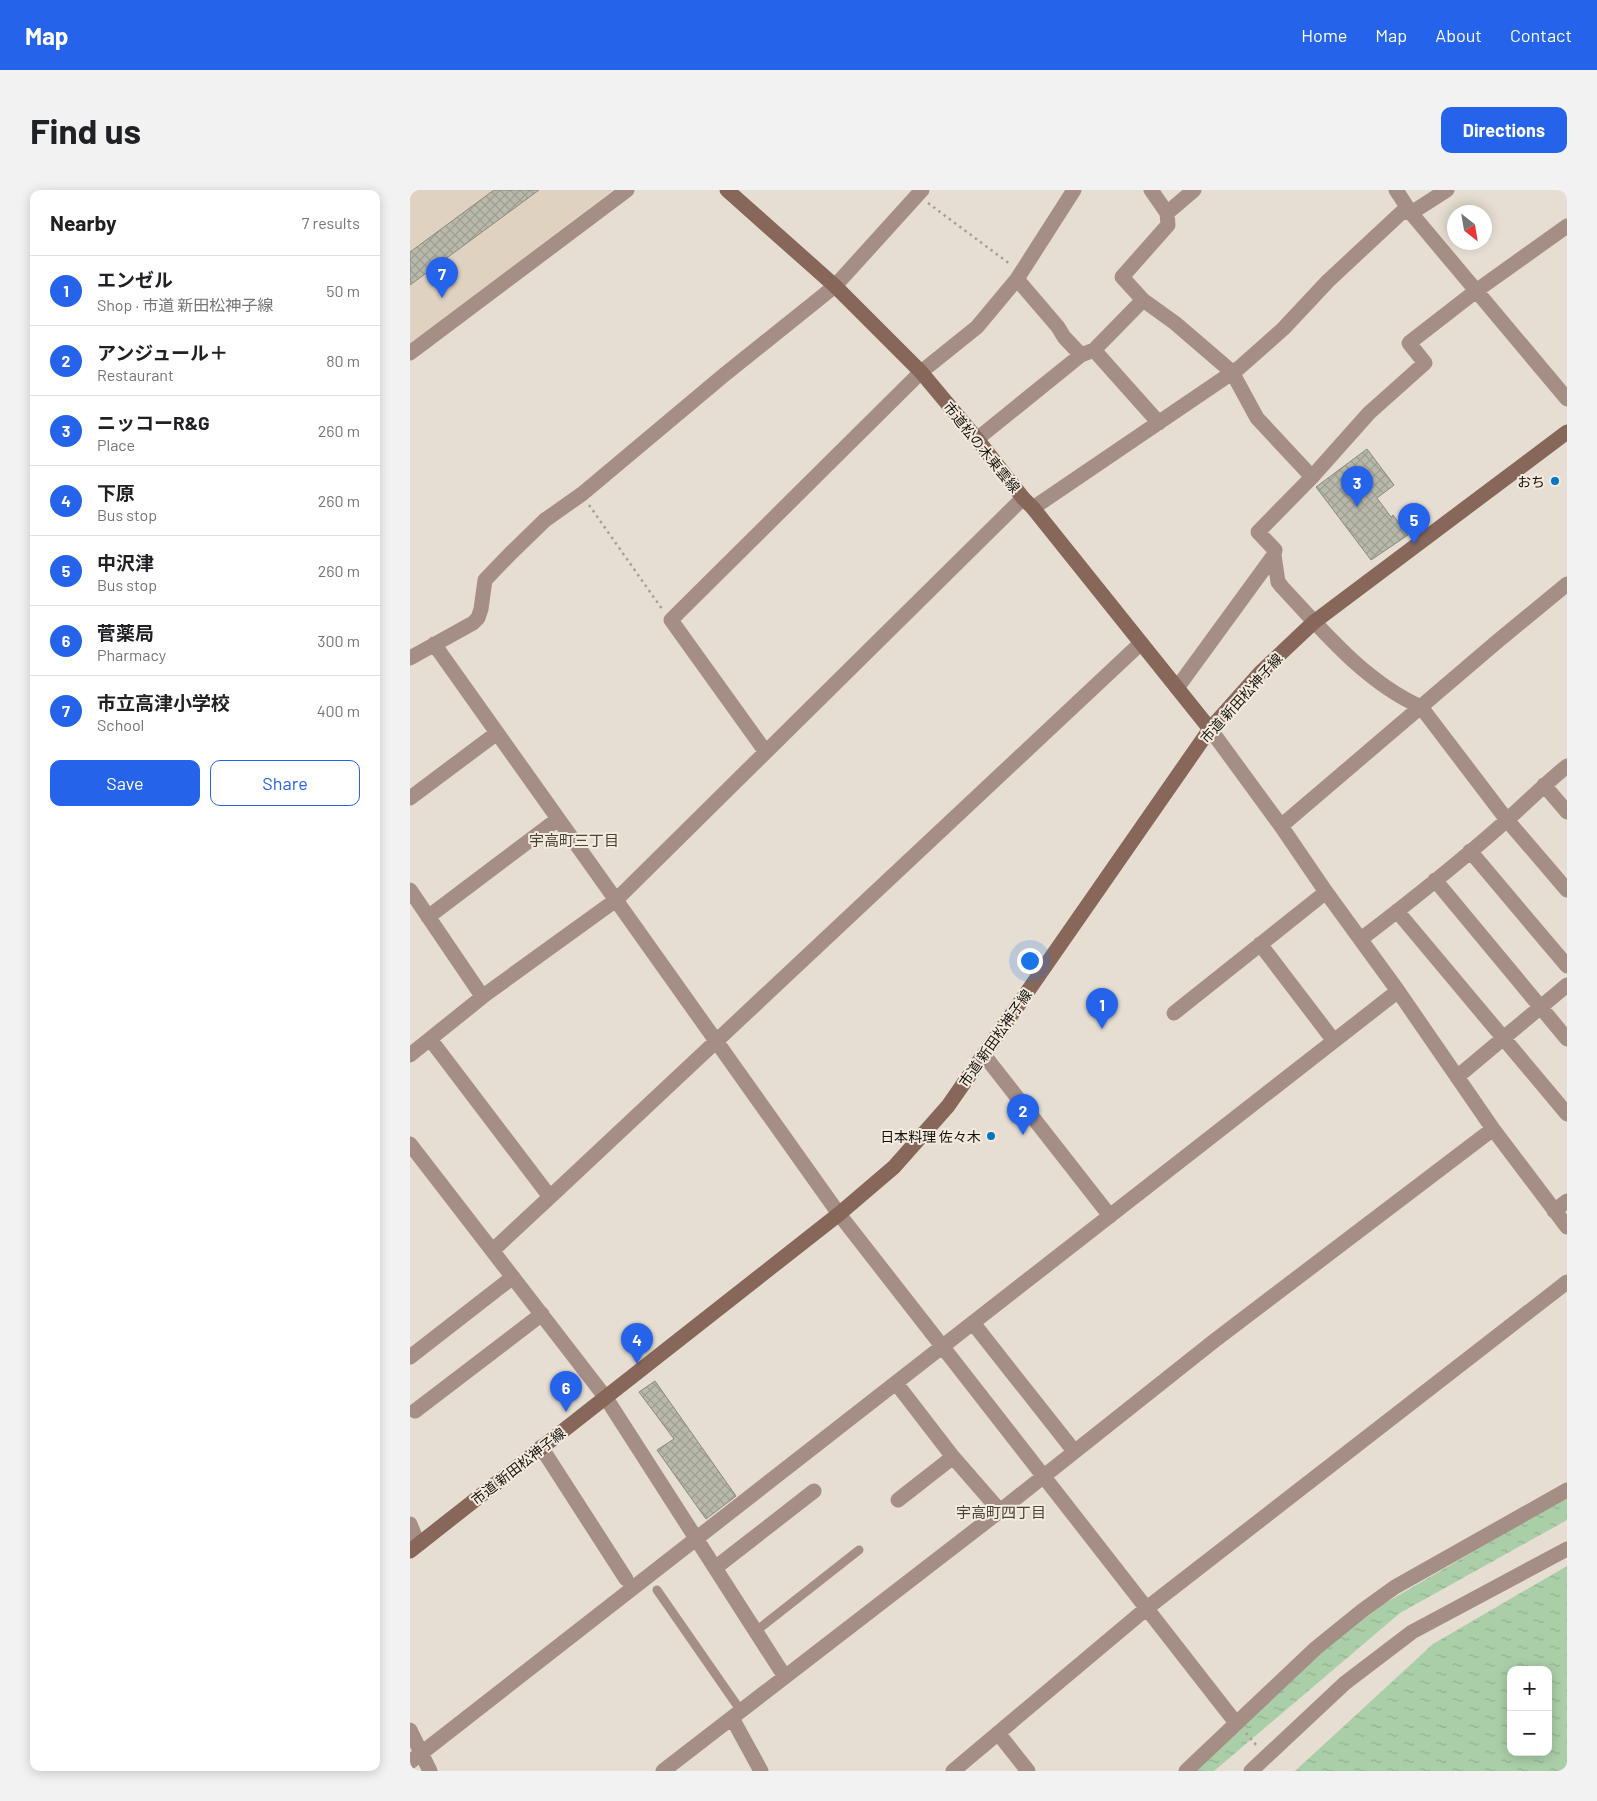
<!DOCTYPE html>
<meta charset="utf-8">
<style>
body{margin:0;font-family:Barlow,"Noto Sans JP",sans-serif;background:#f2f2f2;color:#202124}
.controls{position:absolute;right:15px;bottom:15px;display:grid;overflow:hidden;border-radius:10px;box-shadow:0 2px 12px #0003}
.controls button{width:45px;height:45px;display:grid;place-items:center;padding:0;border:0;border-bottom:1px solid #e0e0e0;background:#fff;color:#202124;font:25px sans-serif}
.compass{position:absolute;left:1037px;top:15px;width:45px;height:45px;border-radius:50%;background:#fff;box-shadow:0 2px 12px #0003;rotate:149deg}
.you{position:absolute;left:619px;top:770px;width:18px;height:18px;margin:-12px;border:4px solid #fff;border-radius:50%;background:#1a73e8;box-shadow:0 0 0 8px #1a73e833}
.badge{display:grid;place-items:center;width:32px;height:32px;border-radius:50%;background:#2563eb;color:#fff;font-size:16px;font-weight:700}
.pin{position:absolute;translate:-50% -41px;filter:drop-shadow(0 1px 2px #0008)}
.pin::after{content:'';position:absolute;top:26px;width:18px;height:15px;background:inherit;clip-path:polygon(0 0,100% 0,50% 100%)}
.list{margin:0;padding:0;list-style:none}
h2{display:flex;justify-content:space-between;align-items:center;height:65px;margin:0;padding:0 20px;font-size:21px}
h2 small{font-size:16px;font-weight:400;color:#757577}
.list li{display:grid;grid-template-columns:32px 1fr auto;gap:15px;align-items:center;box-sizing:border-box;height:70px;padding:0 20px;border-top:1px solid #e0e0e0}
.list b{display:block;font-size:19px;white-space:nowrap}
.list p{margin:0;font-size:16px;white-space:nowrap;color:#757577}
.list em{font-size:16px;font-style:normal;color:#757577}
.actions{display:flex;gap:10px;padding:15px 20px}
.actions a{flex:1;padding:11px 0;border:1px solid #2563eb;border-radius:10px;text-align:center;font-size:18px;color:#2563eb}
.actions .main{background:#2563eb;color:#fff}
.map{position:relative;flex:none;width:1157px;height:1581px;overflow:hidden;border-radius:10px}
header{display:flex;align-items:center;gap:30px;box-sizing:border-box;height:70px;padding:0 25px;background:#2563eb;color:#fff}
header strong{font-size:24px}
nav{display:flex;gap:28px;margin-inline-start:auto;font-size:18px}
.intro{display:flex;align-items:center;justify-content:space-between;box-sizing:border-box;height:120px;padding:0 30px}
h1{margin:0;font-size:35px}
.button{padding:12px 22px;border-radius:10px;background:#2563eb;color:#fff;font-size:18px;font-weight:700}
main{display:flex;gap:30px;padding:0 30px}
aside{flex:1;background:#fff;border-radius:10px;box-shadow:0 2px 12px #0003}
.map>svg:first-child{display:block}
</style>
<header>
<strong>Map</strong>
<nav><a>Home</a><a>Map</a><a>About</a><a>Contact</a></nav>
</header>
<div class="intro"><h1>Find us</h1><a class="button">Directions</a></div>
<main>
<aside>
<h2>Nearby<small>7 results</small></h2>
<ul class="list">
<li><span class="badge">1</span><div><b>エンゼル</b><p>Shop · 市道 新田松神子線</p></div><em>50 m</em></li>
<li><span class="badge">2</span><div><b>アンジュール＋</b><p>Restaurant</p></div><em>80 m</em></li>
<li><span class="badge">3</span><div><b>ニッコーR&amp;G</b><p>Place</p></div><em>260 m</em></li>
<li><span class="badge">4</span><div><b>下原</b><p>Bus stop</p></div><em>260 m</em></li>
<li><span class="badge">5</span><div><b>中沢津</b><p>Bus stop</p></div><em>260 m</em></li>
<li><span class="badge">6</span><div><b>菅薬局</b><p>Pharmacy</p></div><em>300 m</em></li>
<li><span class="badge">7</span><div><b>市立高津小学校</b><p>School</p></div><em>400 m</em></li>
</ul>
<div class="actions"><a class="main">Save</a><a>Share</a></div>
</aside>
<div class="map">
<svg width="1157" height="1581" viewBox="0 0 1157 1581">
<defs>
<pattern id="water-ripples" width="26" height="14" patternUnits="userSpaceOnUse" patternTransform="scale(1.25)"><rect width="26" height="14" fill="#aacfa8"/><path d="M2 4q2-2 4 0t4 0M15 11q2-2 4 0t4 0" fill="none" stroke="#91b18f"/></pattern>
<pattern id="building-cross-hatch" width="8" height="8" patternUnits="userSpaceOnUse" patternTransform="scale(1.25)"><rect width="8" height="8" fill="#b8b9ab"/><path d="M0 0l8 8M0 8l8-8" fill="none" stroke="#9d9e92"/></pattern>
</defs>
<rect width="100%" height="100%" fill="#e6ded2"/>
<path fill="#e0d2c0" d="M0 0H203L128 57V60L0 157Z"/>
<path fill="url(#water-ripples)" fill-rule="evenodd" d="M1157 1307V1330L990 1423 804 1581H785L903 1468 972 1415Z
M1157 1376V1581H885L1023 1454ZM1101 1480H1138V1562H1101Z"/>
<path fill="url(#building-cross-hatch)" stroke="#898a7d" d="M84 0H129L0 95V62Z
M957 259 984 295 967 308 981 327 983 325 998 345 961 370 906 297Z
M245 1191 326 1306 296 1329 247 1260 264 1249 229 1202Z"/>
<g fill="none" stroke-linecap="round" stroke-linejoin="round">
<path stroke="#a69f96" stroke-width="2.5" stroke-dasharray="2.5 4" stroke-linecap="butt" d="M518 13 600 74
M179 315 252 419
M836 1543 847 1556"/>
<path stroke="#a58e86" stroke-width="9" d="M247 1400 331 1521
M346 1441 449 1360"/>
<path stroke="#a58e86" stroke-width="15" d="M741 0 757 23 784 0
M986 0 1001 23 1157 209
M607 89 648 137 654 147 671 165 684 160 749 233
M733 110 712 87 758 35 757 23
M684 160 733 110 765 133 822 182 847 228 902 287
M0 163 217 0
M567 249 671 165
M623 318 829 178 873 139 918 91 992 22 1001 23 1037 0
M864 365 868 392 872 397C913 441 955 492 1011 517L1097 630 1157 700
M24 454 429 1024 826 1533
M0 468 63 433 68 428 71 419 75 390 101 363 135 330 172 304 314 185 425 96 512 0
M767 498 864 365 865 360 848 342 902 287 959 223 1015 173 999 153 1066 101 1157 36
M800 539 871 636 916 702 988 801 1083 939 1157 1037
M355 561 261 430 511 182 567 137 607 89 664 0
M1134 595 1157 622
M0 608 87 543
M871 636 1089 450 1157 394
M1060 661 1157 776
M1025 690 1157 849
M0 700 72 806
M987 721 1157 924
M18 727 148 629
M951 749C1001 711 1051 671 1097 630 1117 612 1136 593 1157 576
M850 754 924 851
M764 823 916 702
M20 849 140 1007 83 1060
M0 865 76 804 206 710 613 308
M574 865 700 1026
M1047 887 1157 795
M0 954 196 1208 375 1487
M140 1007 731 453
M1144 1021 1157 1011
M563 1133 664 1261
M0 1167 103 1087
M486 1193 543 1267 590 1321
M5 1221 132 1124
M131 1257 216 1389
M488 1310 543 1267
M0 1334 8 1354
M305 1378 404 1301
M322 1528 351 1581
M0 1540 20 1581
M588 1543 618 1581
M0 1572 988 801
M253 1581 590 1321 804 1151 1083 939
M543 1581 737 1418 1157 1092
M776 1581 906 1458 953 1420 985 1397 1157 1300
M841 1581 935 1493 1002 1442 1157 1359"/>
<path stroke="#88675b" stroke-width="15" d="M317 0 425 96 511 182 567 249 613 308 623 318 800 539
M0 1361 429 1024 484 977 538 916 800 539 850 483 904 432 1157 242"/>
</g>
<g fill="#0077c1" stroke="#f4ebdf" stroke-width="2">
<circle cx="1145" cy="291" r="5"/>
<circle cx="581" cy="946" r="5"/>
</g>
<g text-anchor="middle" dominant-baseline="central" stroke-width="4" stroke-linejoin="round" paint-order="stroke">
<g font-size="14" fill="#15120e" stroke="#f4ebdf">
<text transform="translate(572 257) rotate(51)">市道松の木東雲線</text>
<text transform="translate(831 508) rotate(-48)">市道 新田松神子線</text>
<text transform="translate(585 848) rotate(-55)">市道 新田松神子線</text>
<text transform="translate(108 1276) rotate(-38)">市道 新田松神子線</text>
</g>
<g font-size="14" fill="#15120e" stroke="#f4ebdf" text-anchor="end">
<text x="1135" y="291">おち</text>
<text x="571" y="946">日本料理 佐々木</text>
</g>
<g font-size="15" fill="#494239" stroke="#f4ebdf">
<text x="164" y="650">宇高町三丁目</text>
<text x="591" y="1322">宇高町四丁目</text>
</g>
</g>
</svg>
<div class="controls">
<button>+</button>
<button>−</button>
</div>
<svg class="compass" viewBox="-18 -18 36 36"><path d="M0-13l5 13h-10z" fill="#e53935"/><path d="M0 13l5-13h-10z" fill="#757577"/></svg>
<div class="you"></div>
<div class="pin badge" style="left:692px;top:839px">1</div>
<div class="pin badge" style="left:613px;top:945px">2</div>
<div class="pin badge" style="left:947px;top:317px">3</div>
<div class="pin badge" style="left:227px;top:1174px">4</div>
<div class="pin badge" style="left:1004px;top:354px">5</div>
<div class="pin badge" style="left:156px;top:1222px">6</div>
<div class="pin badge" style="left:32px;top:108px">7</div>
</div>
</main>
